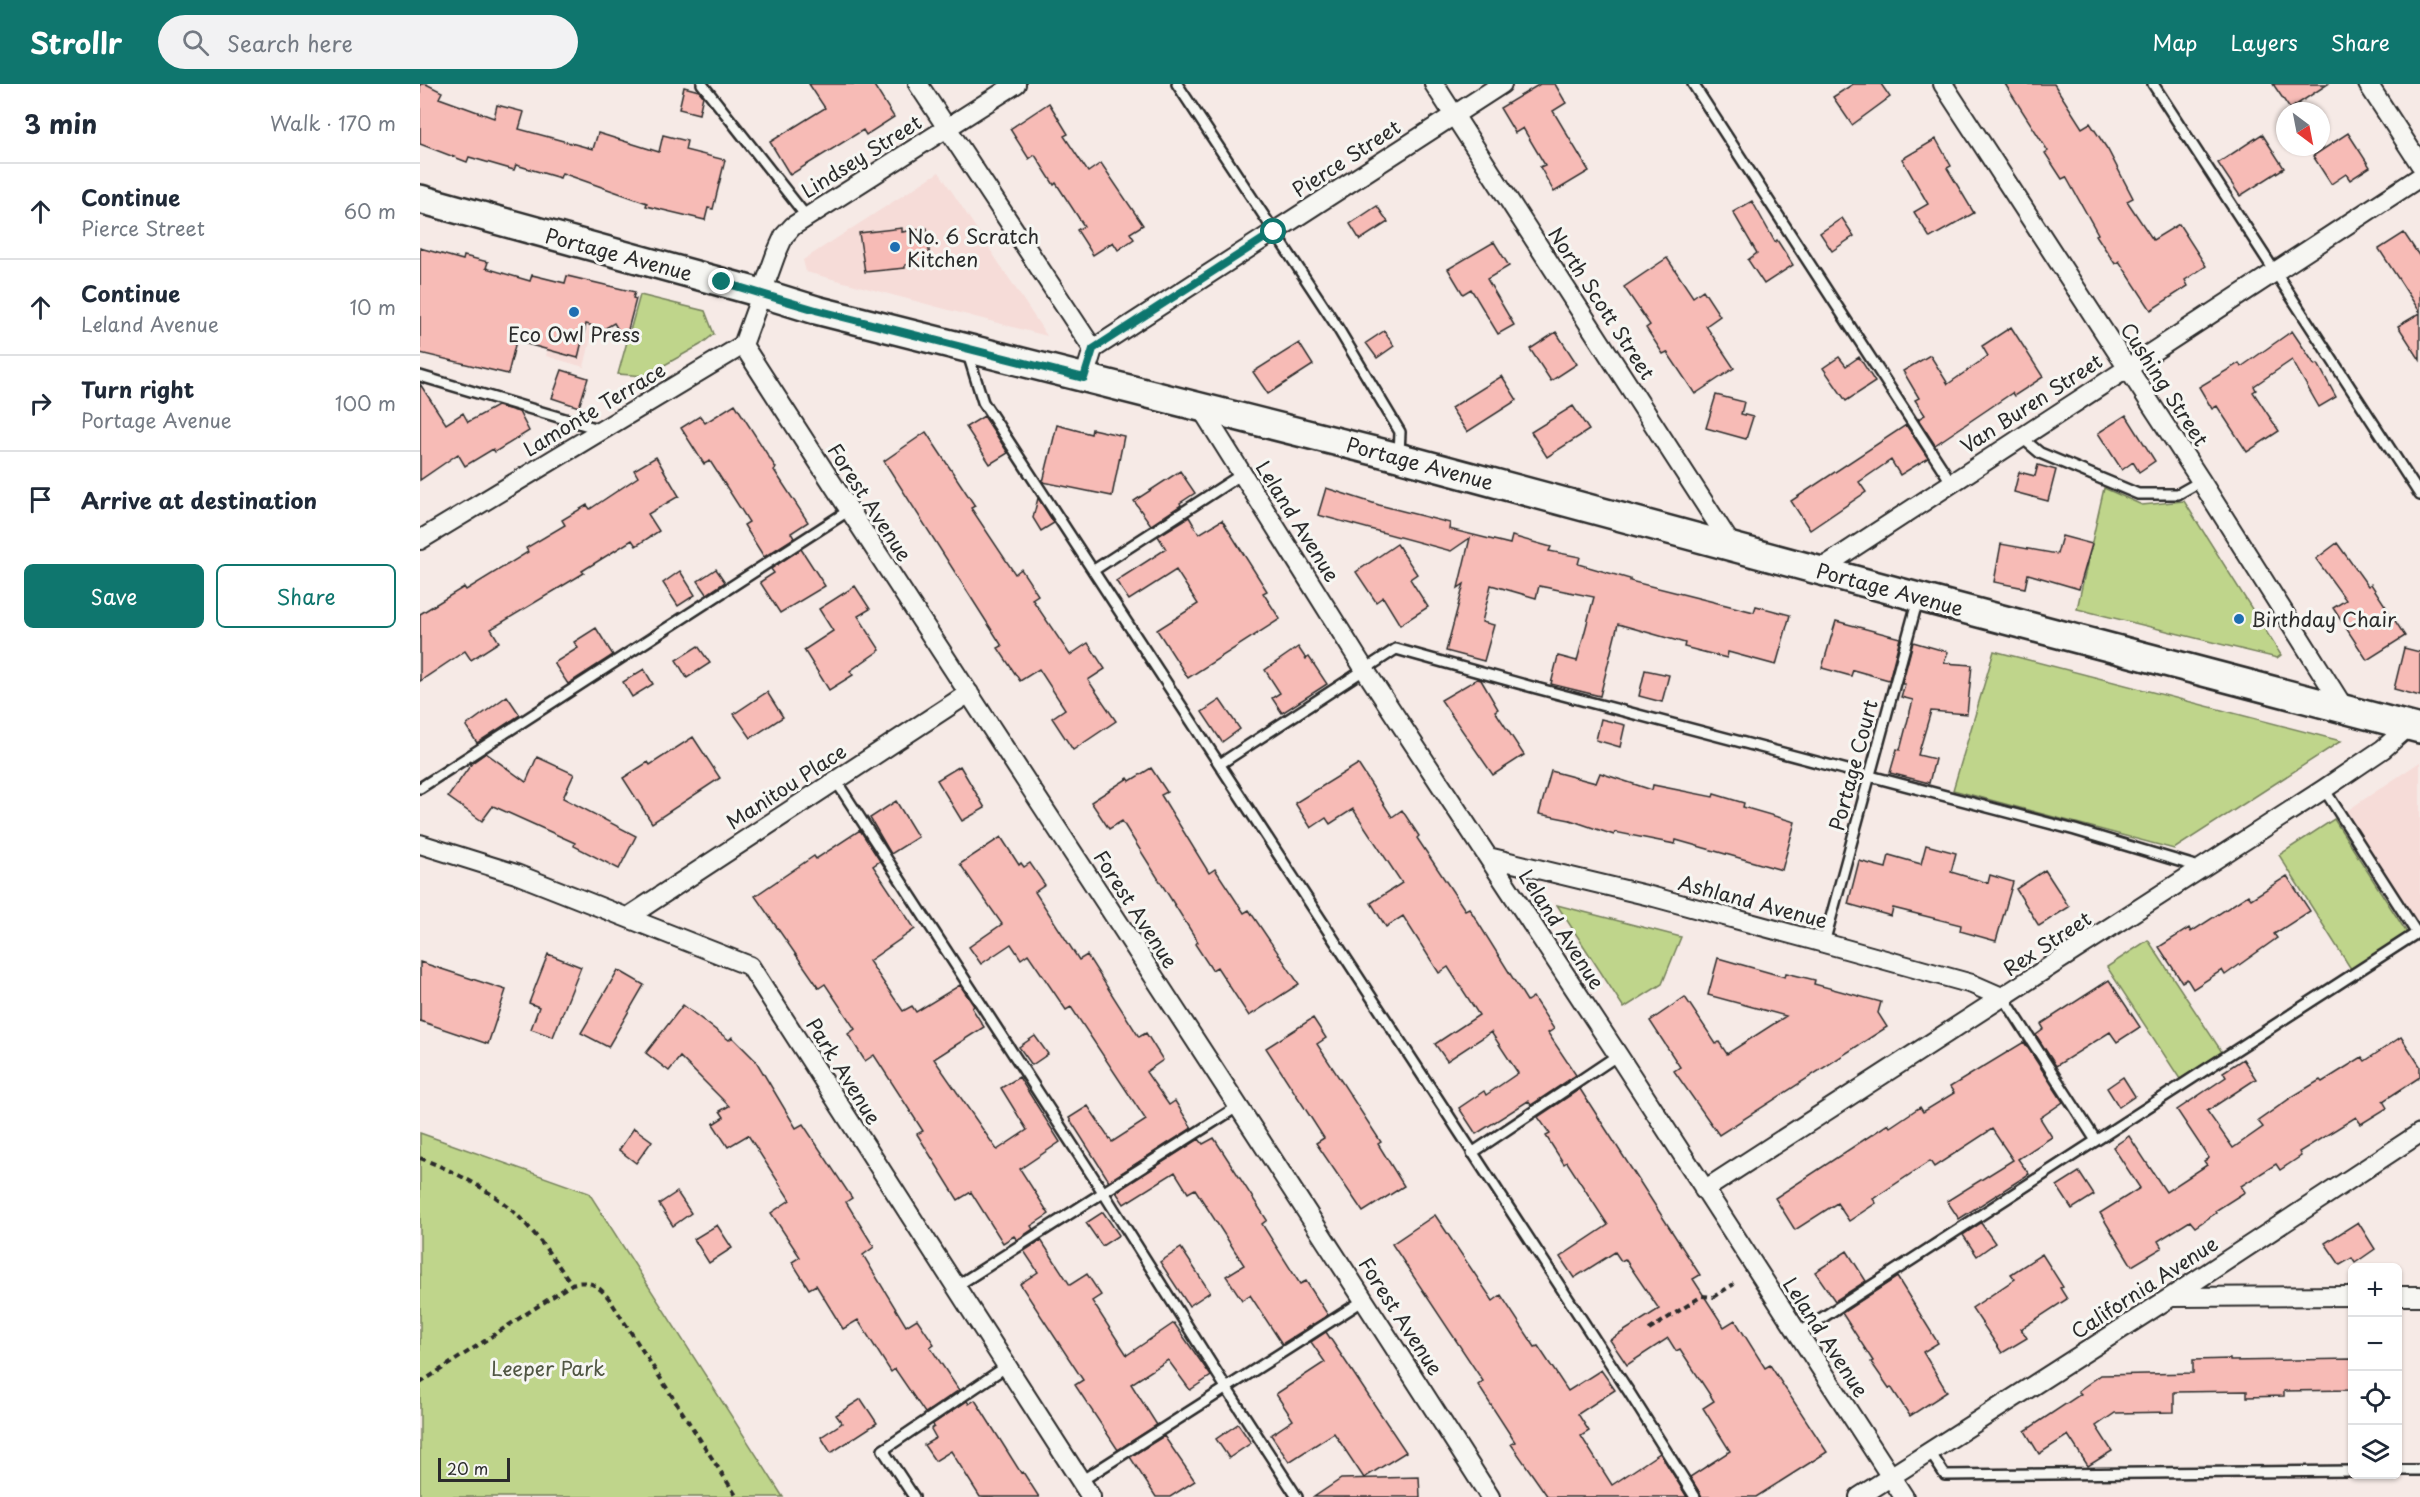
<!DOCTYPE html>
<meta charset="utf-8">
<style>
body{margin:0;font-family:"Playpen Sans",sans-serif;background:#f2f2f3;color:#1f2937}
.controls{position:absolute;right:18px;bottom:18px;display:grid;overflow:hidden;border-radius:9px;box-shadow:0 2px 4px #0004}
.controls button{width:54px;height:54px;display:grid;place-items:center;padding:0;border:0;border-bottom:2px solid #e0e1e3;background:#fff;color:#1f2937;font:30px sans-serif}
.compass{position:absolute;left:1856px;top:18px;width:54px;height:54px;border-radius:50%;background:#fff;box-shadow:0 2px 4px #0004;rotate:148deg}
.scale{position:absolute;left:18px;bottom:15px;width:72px;box-sizing:border-box;padding-left:6px;border:3px solid #2b2b2b;border-top:0;font-size:16px;line-height:21px;white-space:nowrap;color:#2b2b2b;-webkit-text-stroke:4px #f6f6f2;paint-order:stroke}
.stop{position:absolute;width:18px;height:18px;margin:-14px;border:4px solid #0f766e;border-radius:50%;background:#fff}
.stop.end{background:#0f766e;border-color:#fff;box-shadow:0 2px 6px #0008}
.list{margin:0;padding:0;list-style:none}
h2{display:flex;justify-content:space-between;align-items:center;height:78px;margin:0;padding:0 24px;font-size:26px}
h2 small{font-size:20px;font-weight:400;color:#747a83}
.list li{display:grid;grid-template-columns:39px 1fr auto;gap:18px;align-items:center;box-sizing:border-box;height:96px;padding:0 24px;border-top:2px solid #e0e1e3}
.list b{display:block;font-size:22px;white-space:nowrap}
.list p{margin:0;font-size:20px;white-space:nowrap;color:#747a83}
.list em{font-size:20px;font-style:normal;color:#747a83}
.actions{display:flex;gap:12px;padding:18px 24px}
.actions a{flex:1;padding:14px 0;border:2px solid #0f766e;border-radius:9px;text-align:center;font-size:21px;color:#0f766e}
.actions .main{background:#0f766e;color:#fff}
.icon{flex:none;width:33px;height:33px;fill:none;stroke:currentColor;stroke-width:2;stroke-linecap:round;stroke-linejoin:round}
.map{position:relative;flex:none;width:2000px;height:1413px;overflow:hidden}
header{display:flex;align-items:center;gap:36px;box-sizing:border-box;height:84px;padding:0 30px;background:#0f766e;color:#fff}
header strong{font-size:28px}
nav{display:flex;gap:33px;margin-inline-start:auto;font-size:21px}
.search{width:420px;height:54px;background:#f2f2f3;display:flex;align-items:center;gap:15px;box-sizing:border-box;padding:0 21px;border-radius:33px;color:#747a83;font-size:22px}
main{display:flex}
aside{flex:1;background:#fff}
.map>svg:first-child{display:block}
</style>
<header>
<strong>Strollr</strong>
<div class="search"><svg class="icon" aria-label="search" viewBox="0 0 24 24"><circle cx="10" cy="10" r="6"/><path d="M15 15l6 6"/></svg>Search here</div>
<nav><a>Map</a><a>Layers</a><a>Share</a></nav>
</header>
<main>
<aside>
<h2>3 min<small>Walk · 170 m</small></h2>
<ul class="list">
<li><svg class="icon" aria-label="ahead" viewBox="0 0 24 24"><path d="M12 20V5M6 11l6-6 6 6"/></svg><div><b>Continue</b><p>Pierce Street</p></div><em>60 m</em></li>
<li><svg class="icon" aria-label="ahead" viewBox="0 0 24 24"><path d="M12 20V5M6 11l6-6 6 6"/></svg><div><b>Continue</b><p>Leland Avenue</p></div><em>10 m</em></li>
<li><svg class="icon" aria-label="right" viewBox="0 0 24 24"><path d="M7 20v-9h11M14 6l5 5-5 5"/></svg><div><b>Turn right</b><p>Portage Avenue</p></div><em>100 m</em></li>
<li><svg class="icon" aria-label="arrive" viewBox="0 0 24 24"><path d="M6 21V4h12l-3 4 3 4H6"/></svg><div><b>Arrive at destination</b></div></li>
</ul>
<div class="actions"><a class="main">Save</a><a>Share</a></div>
</aside>
<div class="map">
<svg width="2000" height="1413" viewBox="0 0 2000 1413">
<rect width="100%" height="100%" fill="#f6eae6"/>
<filter id="ink" filterUnits="userSpaceOnUse"><feTurbulence type="fractalNoise" baseFrequency=".0167" numOctaves="2"/><feDisplacementMap in="SourceGraphic" scale="12" xChannelSelector="R" yChannelSelector="G"/><feConvolveMatrix kernelMatrix="1 2 1 2 8 2 1 2 1" color-interpolation-filters="sRGB"/></filter>
<g filter="url(#ink)">
<path fill="#f6dcd8" d="M519 88 627 252 386 188 383 176Z
M146 189 184 200 164 283 126 272Z
M2000 678V836L1995 835 1925 728Z"/>
<path fill="#bfd58b" stroke="#75805b" stroke-width="1.5" d="M220 211 285 227 294 250 280 261 225 292 198 290Z
M1684 404 1722 421 1764 417 1861 571 1857 574 1657 525Z
M1574 567 1921 657 1754 765 1533 706Z
M1914 735 1987 849 1931 885 1859 771Z
M1137 821 1261 853 1242 900 1204 924Z
M1728 856 1802 968 1760 995 1687 883Z
M0 1049 169 1109 363 1413H0Z"/>
<path fill="#f7bbb6" stroke="#2b2b2b" stroke-width="1.5" d="M0 0H6L22 8 19 14 74 34 77 21 104 28 99 45 173 65 178 49 239 68 243 51 267 57 265 66 305 76 293 125 288 124 285 136 226 122 227 119 142 89 140 94 96 81 94 86 49 73 47 78 0 60Z
M389 0H453L474 33 446 51 443 46 370 91 350 58 405 24Z
M1120 0H1135L1146 19 1133 27 1169 87 1134 108 1120 83 1125 81 1103 44 1095 49 1080 24Z
M1433 0H1461L1470 13 1432 41 1413 13Z
M1585 0H1634L1662 44 1670 39 1688 66 1713 114 1707 117 1733 156 1759 140 1786 182 1765 196 1768 202 1731 226 1699 177 1695 180 1676 151 1678 150 1646 93 1642 95 1625 69 1628 67Z
M1853 0H1908L1870 25Z
M264 3 279 7 283 12 279 30 259 25Z
M629 19 648 50 644 52 668 88 681 79 723 141 710 149 714 155 698 166 693 158 673 171 657 146 664 142 636 99 634 101 615 71 609 75 590 45Z
M1928 49 1950 83 1930 96 1926 90 1911 100 1893 72Z
M1842 50 1864 84 1820 112 1798 79Z
M1516 55 1531 82 1527 84 1554 129 1510 154 1494 128 1508 120 1482 75Z
M1332 117 1355 158 1357 156 1373 181 1344 200 1328 176 1337 169 1313 128Z
M957 122 968 138 940 156 930 140Z
M1422 134 1434 152 1412 167 1400 149Z
M482 144V148L507 144 510 177 485 181V184L445 188 439 149Z
M1984 149 2000 173V228L1959 165Z
M1074 158 1089 182 1067 195 1094 241 1078 250 1051 205 1043 210 1028 185Z
M0 164 43 176 44 172 68 178 66 184 110 197 112 191 145 199 147 192 215 208 213 214 216 215 205 257 194 239 184 245 166 240 158 274 96 257 88 290 0 269Z
M1247 174 1273 213 1283 206 1300 232 1286 242 1314 284 1275 310 1247 268 1243 270 1226 244 1230 241 1204 203Z
M2000 229V276L1978 242Z
M1591 243 1623 293 1594 312 1592 309 1515 361 1498 335 1505 331 1495 316 1499 314 1483 287 1510 271 1528 300 1568 272 1562 262Z
M964 247 974 262 957 274 946 259Z
M1872 247 1895 281 1898 280 1916 313 1899 323 1872 276 1834 302 1836 306 1833 308 1859 347 1827 368 1797 322 1792 325 1779 303 1819 279 1821 283Z
M1136 248 1157 280 1131 297 1110 265Z
M879 259 893 281 848 310 833 288Z
M1419 273 1426 282 1439 273 1455 298 1426 317 1403 284Z
M142 286 168 294 159 323 132 314Z
M1082 292 1097 316 1047 348 1031 324Z
M0 300 26 340 43 329 48 338 77 322 99 328 109 347 75 368 73 365 45 382 38 370 0 396Z
M1296 311 1324 318 1321 330 1333 333 1326 355 1286 344Z
M315 320 356 384 354 386 388 438 371 449 374 454 344 473 324 441 329 438 290 377 284 380 261 344 280 332 285 339Z
M1153 322 1169 346 1127 373 1111 348Z
M1706 331 1735 377 1719 388 1713 378 1702 386 1678 349Z
M564 332 588 369 570 380 546 343Z
M637 341 671 350 672 345 704 352 692 412 623 398Z
M1486 341 1508 374 1480 391 1471 376 1439 398 1446 408 1390 446 1371 417Z
M506 348 555 422 551 424 595 490 601 485 618 511 612 515 650 571 668 559 685 585 668 596 696 637 653 666 632 634 645 625 619 585 600 597 578 564 582 562 464 377Z
M236 373 259 412 228 430 239 447 216 462 212 456 162 487 164 489 71 545 79 558 51 576 45 567 0 597V530L44 503 46 506 108 468 106 464 145 441 142 436 167 421 170 425 218 393 214 386Z
M1618 381 1636 386 1628 417 1594 408 1599 388 1615 392Z
M760 387 775 409 760 419 761 421 731 441 714 417Z
M906 404 959 421 1030 439 1029 445 1090 460 1092 452 1131 463 1129 467 1160 473 1158 480 1210 495V497L1334 528 1336 522 1370 531 1356 581 1308 568 1307 574 1264 563 1265 559 1198 540 1180 612 1131 600 1138 572 1157 577 1174 513 1119 502 1116 514 1071 501 1062 538 1074 541 1064 577 1026 567 1044 500 1038 504 1050 454 1031 467 898 431Z
M618 414 634 439 621 447 613 434Z
M769 433 779 450 802 436 847 507 843 509 860 535 768 594 737 546 778 520 756 486 709 516 696 497 746 465 738 452Z
M1642 452 1672 460 1659 505 1608 490 1605 504 1574 498 1581 460 1637 470Z
M1917 459 1948 502 1951 500 1985 552 1947 576 1913 524 1926 516 1896 475Z
M977 460 997 490 990 495 1008 523 980 541 963 513 956 518 936 488Z
M381 465 405 502 360 529 340 498 354 489 351 485Z
M296 485 305 498 287 510 278 497Z
M260 487 275 511 258 522 243 499Z
M435 502 450 525 438 532 460 566 430 587 433 591 409 606 384 566 413 547 399 525Z
M1416 537 1480 554 1469 596 1433 586 1431 592 1402 584Z
M176 544 193 571 148 600 134 579 158 564 154 558Z
M1493 558 1528 568 1524 579 1552 581 1547 630 1511 627 1498 671 1515 675 1509 699 1470 689 1477 665 1480 666 1493 616 1481 613 1485 600H1482Z
M278 562 290 579 267 594 256 576Z
M878 563 886 575 889 573 907 600 862 629 852 614 860 609 845 586Z
M1984 564 2000 568V612L1974 605Z
M224 585 233 600 212 613 203 598Z
M1225 586 1249 591 1242 618 1219 612Z
M1057 595 1061 596 1078 625 1075 627 1104 671 1073 691 1021 616Z
M347 608 363 633 331 654 314 630Z
M87 612 100 631 57 659 46 642Z
M800 616 820 645 802 658 782 628Z
M1181 635 1205 641 1200 663 1176 656Z
M273 653 300 694 232 739 203 694 228 678 230 681Z
M66 669 106 698 117 673 154 690 143 714 216 752 199 785 154 762 155 759 73 722 62 737 28 713 52 679Z
M938 680 972 733 982 726 999 752 997 754 1045 826 1049 824 1107 917 1113 913 1134 945 1128 949 1156 991 1111 1021 1108 1017 1056 1050 1039 1024 1064 1007 1066 1011 1098 989 1071 948 1027 977 1015 960 1059 931 1028 883 1019 889 983 832 966 843 951 819 982 799 933 725 910 740 906 734 891 744 875 719Z
M540 682 565 724 542 737 517 696Z
M731 684 747 708 741 711 789 789 795 785 824 829 829 826 879 900 829 932 797 883 792 886 775 860 778 858 702 737 689 745 671 718 708 694 710 697Z
M1131 687 1176 699 1180 689 1232 706 1233 701 1293 713 1294 710 1324 719 1323 723 1375 738 1362 786 1256 756 1255 760 1195 748 1194 751 1150 736 1119 730Z
M476 717 498 753 471 770 450 734Z
M440 746 460 777 453 782 495 845 449 877 483 927 492 922 496 928 540 901 554 922 552 924 564 943 514 975 577 1066 607 1046 581 1004 599 993 640 1058 600 1085 629 1130 611 1142 613 1145 597 1156 594 1152 583 1159 551 1108 538 1116 497 1050 503 1047 454 971 445 977 428 950 435 945 405 900 399 904 335 812 394 772 396 775Z
M581 753 599 781 601 779 604 783 610 779 625 801 615 808 659 876 667 871 719 953 726 949 743 976 726 988 749 1021 755 1017 772 1044 689 1097 649 1034 668 1022 692 1058 726 1036 651 923 646 926 608 870 601 875 591 860 561 880 549 863 582 840 540 780Z
M1506 761 1536 769 1531 788 1568 799 1570 791 1593 798 1576 857 1540 847 1541 841 1473 824 1471 832 1428 820 1439 777 1466 784 1469 771 1501 780Z
M1625 786 1649 823 1619 842 1596 805Z
M1867 792 1890 827 1854 850 1857 854 1805 891 1802 886 1773 905 1767 895 1762 898 1739 863 1769 844 1771 848 1828 811 1831 815Z
M128 870 161 883 133 953 111 945 119 923 109 919Z
M1298 874 1365 893 1366 889 1395 896 1394 900 1461 918 1458 929 1467 943 1299 1051 1254 987 1260 983 1230 937 1265 913 1296 960 1299 958 1307 970 1366 932 1288 911Z
M0 878 86 906 68 960 0 937Z
M198 886 224 901 188 963 161 949Z
M1689 896 1720 943 1697 958 1690 948 1636 982 1616 951 1624 945 1621 940Z
M263 921 309 956 312 953 336 977 376 1044 383 1040 432 1114 426 1118 454 1163 443 1171 486 1242 497 1235 514 1260 510 1263 539 1306 505 1329 475 1285 471 1288 438 1236 423 1245 396 1201 389 1205 372 1178 380 1173 351 1129 370 1116 328 1051 308 1063 293 1040 304 1033 300 1027 309 1022 260 973 249 987 226 969Z
M893 934 906 954 897 960 961 1058 958 1060 984 1102 943 1128 896 1059 904 1054 846 964Z
M615 952 628 970 612 981 599 963Z
M1981 953 2000 982V993L1963 1017 1967 1024 1941 1040 1936 1033 1879 1068 1881 1072 1860 1086 1856 1080 1821 1102 1825 1108 1795 1127 1796 1129 1775 1143 1770 1137 1738 1157 1742 1164 1712 1182 1680 1129 1720 1104 1693 1063 1709 1052 1746 1108 1787 1081 1784 1077 1789 1074 1757 1026 1806 993 1803 988 1823 975 1836 995 1787 1027 1813 1064 1843 1043 1838 1037 1872 1013 1900 996 1902 998 1942 973 1945 977Z
M1604 958 1643 1018 1620 1034 1632 1053 1598 1075 1609 1090 1539 1135 1527 1117 1593 1076 1572 1045 1514 1083 1510 1077 1453 1115 1456 1119 1429 1137 1417 1119 1375 1146 1355 1114 1468 1040 1470 1043 1500 1023 1503 1028 1534 1009 1530 1003Z
M1703 993 1715 1012 1699 1023 1687 1004Z
M1160 1005 1280 1191 1273 1195 1304 1243 1315 1236 1345 1284 1350 1281 1407 1368 1336 1413H1282L1270 1393 1310 1367 1283 1324 1294 1317 1260 1265 1256 1267 1248 1254 1207 1281 1190 1256 1239 1225 1205 1175 1201 1177 1195 1168 1154 1194 1140 1173 1188 1141 1147 1078 1144 1080 1126 1052 1130 1050 1118 1033Z
M214 1044 232 1057 216 1079 199 1066Z
M794 1054 847 1136 842 1140 880 1200 886 1197 908 1231 862 1260 830 1211 822 1216 806 1192 824 1181 775 1105 768 1109 755 1088 704 1120 696 1108 779 1055 783 1060Z
M1659 1088 1674 1111 1652 1125 1637 1102Z
M257 1108 271 1129 253 1142 239 1120Z
M683 1128 699 1151 682 1162 666 1139Z
M1015 1131 1073 1217 1081 1211 1115 1263 1118 1262 1148 1307 1181 1286 1195 1306 1158 1330 1169 1347 1161 1352 1192 1401 1240 1369 1267 1413H1128L1091 1360 1095 1358 1058 1301 1063 1297 972 1160Z
M1938 1138 1955 1165 1935 1179 1932 1174 1920 1181 1905 1159Z
M1561 1139 1575 1159 1557 1172 1543 1151Z
M297 1141 312 1164 289 1179 274 1155Z
M621 1156 650 1201 667 1190 681 1211 672 1217 707 1271 754 1239 791 1292 770 1306 748 1276 711 1300 737 1341 698 1366 655 1301 663 1296 600 1200 618 1188 604 1167Z
M761 1164 790 1208 769 1222 740 1178Z
M1427 1167 1446 1197 1415 1217 1395 1188Z
M1622 1170 1643 1203 1640 1204 1647 1215 1601 1245 1607 1254 1582 1269 1552 1224 1595 1195 1591 1190Z
M1477 1193 1518 1259 1503 1268 1527 1308 1490 1332 1471 1303 1469 1304 1451 1278 1453 1277 1422 1229Z
M906 1248 986 1368 944 1394 914 1349 869 1378 851 1351 873 1336 856 1310 905 1278 891 1258Z
M1810 1275V1277L1932 1275V1306L1864 1307V1312L1827 1313V1307L1754 1308V1328L1695 1329 1676 1342 1692 1367 1668 1382 1648 1351 1619 1370 1605 1347 1661 1310 1658 1307 1681 1291 1773 1289V1276Z
M441 1315 457 1339 411 1369 401 1353 422 1339 416 1331Z
M555 1316 601 1389 603 1388 619 1413H560L531 1367 515 1377 504 1361 516 1354 511 1345 514 1343 513 1340 547 1317 549 1320Z
M818 1340 831 1359 809 1374 796 1355Z
M744 1352 775 1397 750 1413H736L710 1373Z
M999 1393 1000 1413H894L921 1395Z"/>
<g fill="none" stroke-linecap="round" stroke-linejoin="round">
<g stroke="#2b2b2b" stroke-width="14">
<path id="lane" d="M282 0 386 132
M757 0 916 241 980 348 979 370
M1273 0 1531 398
M1733 0 2000 411
M548 270 563 318 1209 1308 1275 1413
M0 292 182 346
M1601 353 1620 369 1718 410H1758L1781 397
M674 486 822 390
M800 680 976 565 1116 604 1655 746 1782 784
M416 697 683 1108 807 1305 877 1413
M0 704 428 427
M1904 705 1996 848
M1404 859 1498 515
M1584 914 1675 1055
M1052 1069 1198 971
M535 1203 817 1023
M1377 1250 2000 847
M1510 1368 1525 1391 1932 1387
M1978 1386H2000
M661 1397 944 1216
M494 1413 463 1366 587 1282"/>
</g>
<g stroke="#2b2b2b" stroke-width="22">
<path id="street" d="M498 0 673 265 664 294
M1014 0 1312 462
M1523 0 1781 397 1926 627
M1948 0 2000 80
M323 261C570 646 825 1027 1070 1413
M673 265 1082 0
M779 321 945 586 1198 971 1484 1413
M0 456 323 261 356 170 364 152 373 142 596 0
M1399 486 2000 93
M0 760 96 790 330 882 671 1413
M1068 773 1234 813 1404 859 1552 900 1584 914
M208 833 549 609
M1284 1106 1904 705 1963 665 1989 642
M1978 1212H2000
M1751 1213 1932 1212
M1439 1413 1751 1213 2000 1049"/>
</g>
<g stroke="#2b2b2b" stroke-width="32">
<path id="secondary" d="M0 115 341 209 396 226 978 373 1498 513 2000 645"/>
</g>
<path stroke="#2b2b2b" stroke-width="4" stroke-dasharray="6 4.5" stroke-linecap="butt" d="M0 1074C36 1088 76 1108 103 1137 121 1156 136 1179 152 1200
M1229 1246 1282 1212 1293 1213 1314 1200
M0 1299 152 1200C170 1195 179 1202 190 1216L317 1413"/>
<use href="#lane" stroke="#f6f6f2" stroke-width="9"/>
<use href="#street" stroke="#f6f6f2" stroke-width="18"/>
<use href="#secondary" stroke="#f6f6f2" stroke-width="27"/>
</g>
</g>
<g fill="none" stroke-linecap="round" stroke-linejoin="round" filter="url(#ink)">
<path stroke="#0f766e" stroke-width="8" d="M302 198 396 226 664 294 673 265 854 148"/>
</g>
<g fill="#1f6fb2" stroke="#f6f6f2" stroke-width="2">
<circle cx="475" cy="163" r="6"/>
<circle cx="154" cy="228" r="6"/>
<circle cx="1819" cy="535" r="6"/>
</g>
<g text-anchor="middle" dominant-baseline="central" stroke-width="6" stroke-linejoin="round" paint-order="stroke">
<g font-size="20" fill="#2b2b2b" stroke="#f6f6f2">
<text transform="translate(441 72) rotate(-32)">Lindsey Street</text>
<text transform="translate(926 74) rotate(-33)">Pierce Street</text>
<text transform="translate(199 170) rotate(15)">Portage Avenue</text>
<text transform="translate(1182 219) rotate(57)">North Scott Street</text>
<text transform="translate(1745 300) rotate(57)">Cushing Street</text>
<text transform="translate(1611 319) rotate(-33)">Van Buren Street</text>
<text transform="translate(174 325) rotate(-31)">Lamonte Terrace</text>
<text transform="translate(1000 379) rotate(15)">Portage Avenue</text>
<text transform="translate(450 418) rotate(57)">Forest Avenue</text>
<text transform="translate(878 437) rotate(58)">Leland Avenue</text>
<text transform="translate(1470 505) rotate(15)">Portage Avenue</text>
<text transform="translate(1433 681) rotate(-75)">Portage Court</text>
<text transform="translate(366 702) rotate(-33)">Manitou Place</text>
<text transform="translate(1333 817) rotate(15)">Ashland Avenue</text>
<text transform="translate(716 825) rotate(57)">Forest Avenue</text>
<text transform="translate(1142 845) rotate(57)">Leland Avenue</text>
<text transform="translate(1627 859) rotate(-33)">Rex Street</text>
<text transform="translate(424 987) rotate(58)">Park Avenue</text>
<text transform="translate(1724 1203) rotate(-33)">California Avenue</text>
<text transform="translate(981 1232) rotate(57)">Forest Avenue</text>
<text transform="translate(1406 1253) rotate(57)">Leland Avenue</text>
</g>
<g font-size="20" fill="#2b2b2b" stroke="#f6f6f2" text-anchor="start">
<text x="487" y="152">No. 6 Scratch<tspan x="487" dy="23">Kitchen</tspan></text>
<text x="154" y="250" text-anchor="middle">Eco Owl Press</text>
<text x="1831" y="535">Birthday Chair</text>
</g>
<g font-size="20" fill="#505643" stroke="#f6f6f2">
<text x="128" y="1284">Leeper Park</text>
</g>
</g>
</svg>
<div class="controls">
<button>+</button>
<button>−</button>
<button><svg class="icon" aria-label="locate" viewBox="0 0 24 24"><circle cx="12" cy="12" r="6"/><path d="M12 2v4M12 18v4M2 12h4M18 12h4"/></svg></button>
<button><svg class="icon" aria-label="layers" viewBox="0 0 24 24"><path d="M12 4l9 5-9 5-9-5zM3 14l9 5 9-5"/></svg></button>
</div>
<svg class="compass" viewBox="-18 -18 36 36"><path d="M0-13l5 13h-10z" fill="#e53935"/><path d="M0 13l5-13h-10z" fill="#747a83"/></svg>
<div class="scale">20 m</div>
<div class="stop" style="left:854px;top:148px"></div>
<div class="stop end" style="left:302px;top:198px"></div>
</div>
</main>
